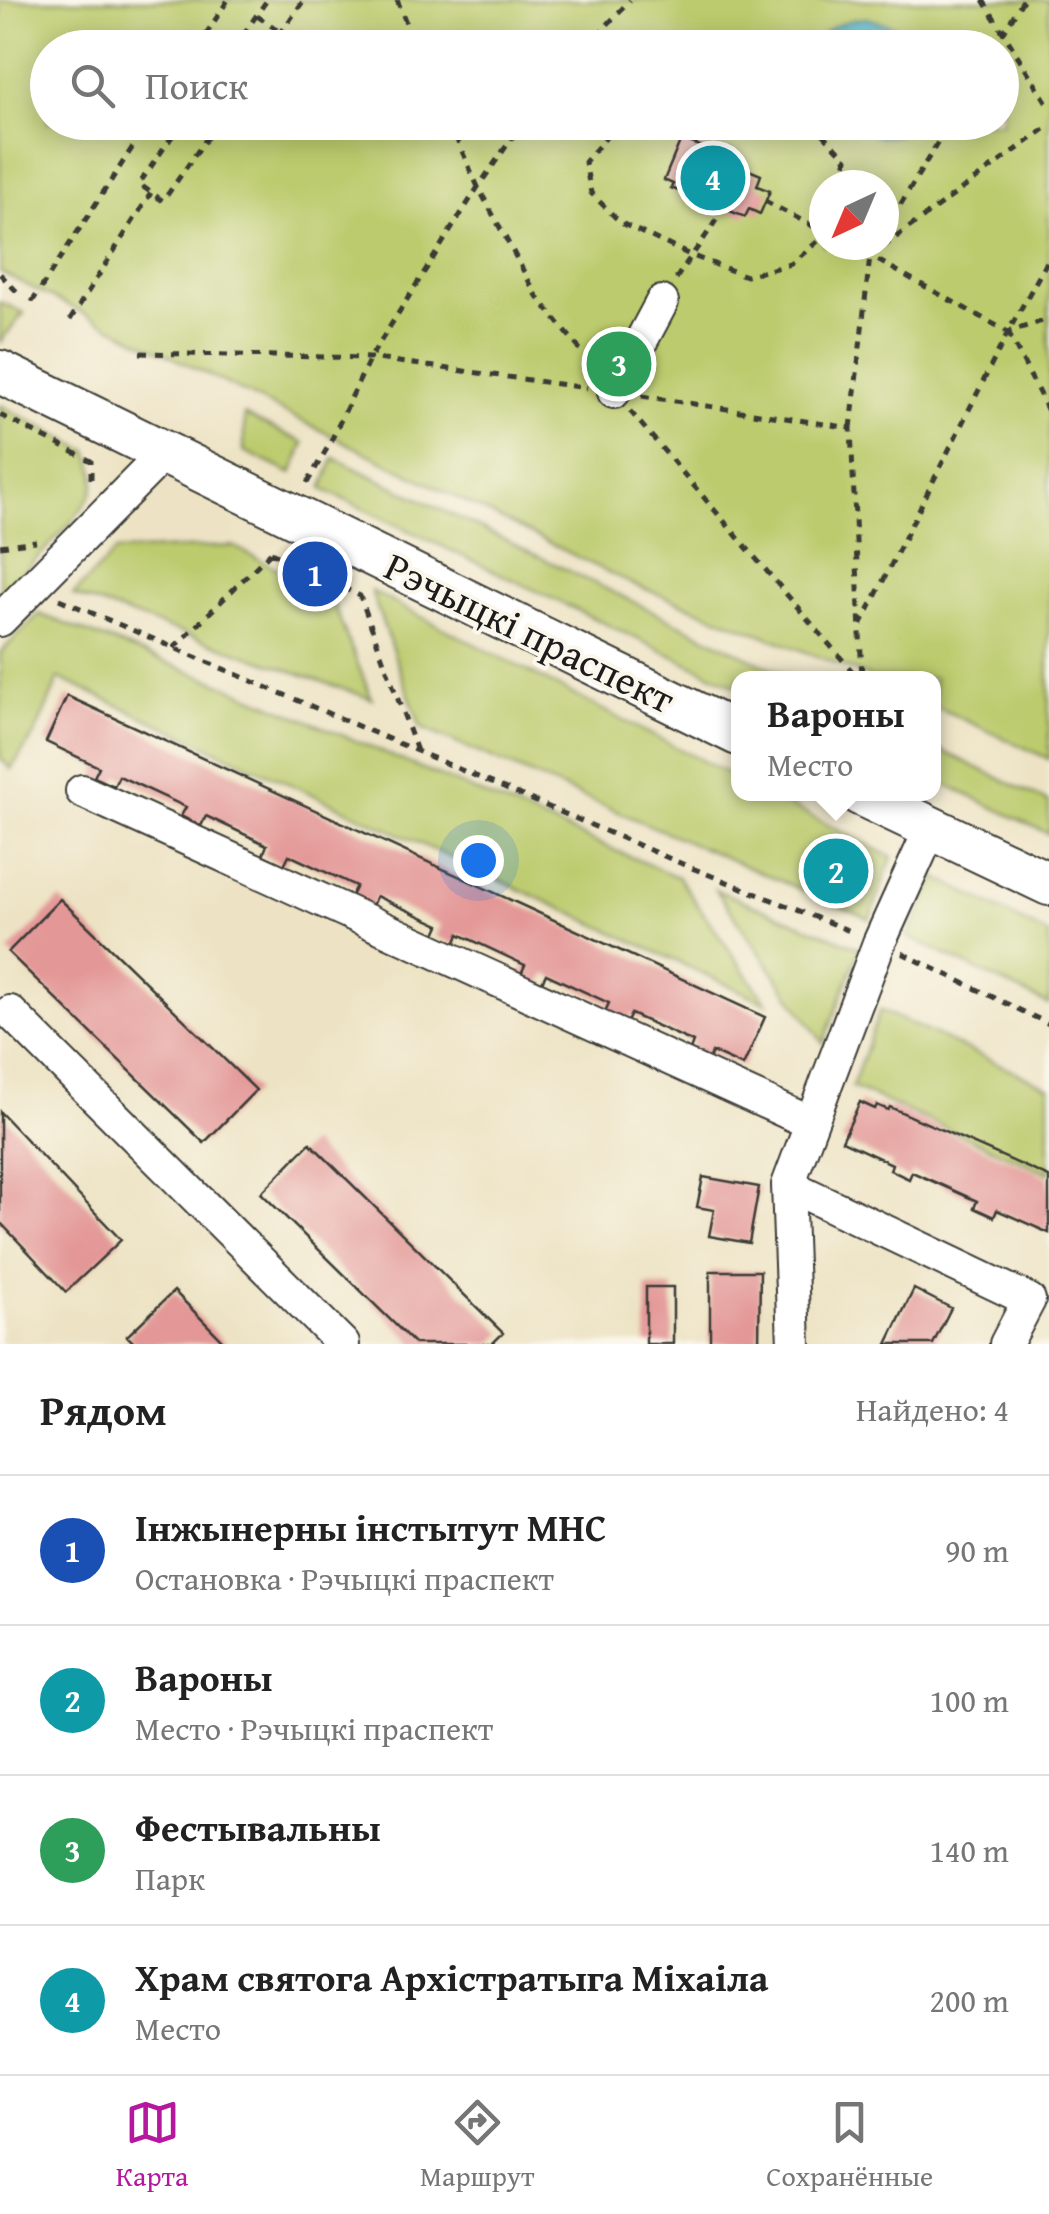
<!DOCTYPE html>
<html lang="ru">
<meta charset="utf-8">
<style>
body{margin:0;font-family:"Gentium Book Plus",serif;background:#f6f6f6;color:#222}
.compass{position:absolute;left:809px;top:170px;width:90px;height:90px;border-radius:50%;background:#fff;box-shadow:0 5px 25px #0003;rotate:224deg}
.you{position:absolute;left:478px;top:860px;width:35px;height:35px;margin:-25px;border:8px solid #fff;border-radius:50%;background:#1a73e8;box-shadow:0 0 0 15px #1a73e833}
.badge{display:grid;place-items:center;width:65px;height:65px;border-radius:50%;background:#b5179e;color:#fff;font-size:32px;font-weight:700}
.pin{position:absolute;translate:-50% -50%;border:5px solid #fff;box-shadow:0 2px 10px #0006}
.popup{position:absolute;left:731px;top:671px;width:210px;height:130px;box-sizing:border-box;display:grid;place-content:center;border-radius:20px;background:#fff;filter:drop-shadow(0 2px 8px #0005);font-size:32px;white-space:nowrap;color:#767676}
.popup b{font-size:38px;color:#222}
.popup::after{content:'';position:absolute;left:50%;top:100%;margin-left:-20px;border:20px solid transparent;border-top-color:#fff}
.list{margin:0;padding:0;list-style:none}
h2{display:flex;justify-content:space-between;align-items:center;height:130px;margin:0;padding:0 40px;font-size:42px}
h2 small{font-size:32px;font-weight:400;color:#767676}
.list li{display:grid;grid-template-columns:65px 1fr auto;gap:30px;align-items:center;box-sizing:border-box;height:150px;padding:0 40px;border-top:2px solid #e0e0e0}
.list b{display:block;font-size:38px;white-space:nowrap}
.list p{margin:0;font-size:32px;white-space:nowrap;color:#767676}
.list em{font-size:32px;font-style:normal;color:#767676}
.icon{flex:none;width:55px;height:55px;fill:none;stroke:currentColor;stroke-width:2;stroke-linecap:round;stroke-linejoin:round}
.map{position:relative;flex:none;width:1049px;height:1344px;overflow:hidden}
.search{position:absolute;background:#fff;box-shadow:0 5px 25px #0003;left:30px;right:30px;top:30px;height:110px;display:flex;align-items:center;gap:25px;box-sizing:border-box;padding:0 35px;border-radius:55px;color:#767676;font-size:38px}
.sheet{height:730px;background:#fff}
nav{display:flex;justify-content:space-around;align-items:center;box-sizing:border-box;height:140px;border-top:2px solid #e0e0e0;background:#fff;font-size:28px;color:#767676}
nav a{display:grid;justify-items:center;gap:5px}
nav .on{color:#b5179e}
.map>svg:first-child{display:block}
</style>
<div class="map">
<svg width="1049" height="1344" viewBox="0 0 1049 1344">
<rect width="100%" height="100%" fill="#fbf7ec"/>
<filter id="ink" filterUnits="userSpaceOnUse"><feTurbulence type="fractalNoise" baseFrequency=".01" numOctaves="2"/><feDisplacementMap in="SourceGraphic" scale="20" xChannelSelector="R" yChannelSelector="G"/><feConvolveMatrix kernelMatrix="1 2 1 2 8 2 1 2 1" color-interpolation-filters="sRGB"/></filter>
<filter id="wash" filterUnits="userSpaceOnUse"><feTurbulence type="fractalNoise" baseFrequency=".0048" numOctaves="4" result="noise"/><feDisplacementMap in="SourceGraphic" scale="40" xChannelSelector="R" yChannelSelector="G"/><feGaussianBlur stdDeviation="2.25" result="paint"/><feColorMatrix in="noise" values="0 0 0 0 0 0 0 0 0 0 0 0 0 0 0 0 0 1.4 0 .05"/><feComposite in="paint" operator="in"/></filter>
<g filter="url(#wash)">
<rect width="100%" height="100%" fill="#ede3c4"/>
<path fill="#bccb6d" stroke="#6c7444" stroke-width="2.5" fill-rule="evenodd" d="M0 0H1049V759L934 706V678H872L630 583 0 272ZM48 48H1002V122H48ZM824 185H884V245H824Z
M0 302 24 313 0 342Z
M0 405 88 451C93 464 97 475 93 489 85 515 21 573 0 595Z
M244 415 304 443 292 474 244 451Z
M334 458 792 678H738V687L322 489Z
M233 546 330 596 372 699 73 595 116 551Z
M371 591 738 779V794H767L892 857 870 919 421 728Z
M39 614 212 680 678 877 767 1003 59 678 36 732 11 769 0 758V653Z
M934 747 1049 802V834L934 779Z
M936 877 1049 935V1005L908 937Z
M716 890 860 948 823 1044V1043Z
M880 1010 1049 1087V1173L852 1087Z"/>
<path fill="#4cb7c9" stroke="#346a72" stroke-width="2.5" d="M867 18 899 28 922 47H812C825 27 844 20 867 18Z
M869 123V122L916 123C903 134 886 143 870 132Z"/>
<g id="blocks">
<path fill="#e39897" d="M751 122H770L765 129 753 128Z
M681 139 735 159 732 163 761 175 757 186 770 191 760 214 749 209 745 217 671 188 673 184 664 180Z
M67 696 765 1017 743 1066 712 1052 708 1062 689 1053 693 1042 631 1014 626 1024 604 1014 609 1003 546 974 541 984 521 974 525 965 459 934 455 945 435 936 440 925 376 896 372 906 351 896 356 886 289 855 284 865 263 855 267 845 206 816 201 826 181 816 186 807 119 776 114 786 94 777 99 767 46 742Z
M60 899 256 1090 204 1143 8 952Z
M860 1102 875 1109 877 1105 888 1110 890 1107 1049 1177V1233L997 1210 994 1217 974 1208 977 1201 912 1172 909 1179 890 1170 892 1164 842 1141Z
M0 1112 121 1240 66 1292 0 1222Z
M310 1143 503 1333 492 1344H415L261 1193Z
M703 1177 759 1187 749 1243 709 1236 714 1210 697 1207Z
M710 1271H760L759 1344H710Z
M646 1287H673V1344H646Z
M914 1289 951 1308 933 1344H887Z
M174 1291 226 1344H135L127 1336Z"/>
</g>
</g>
<g filter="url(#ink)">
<use href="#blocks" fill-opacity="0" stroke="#3b3a35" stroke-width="2.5"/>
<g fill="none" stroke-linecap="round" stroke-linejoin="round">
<g stroke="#3b3a35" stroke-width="36">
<path id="minor" d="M614 392 662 302
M0 620 149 469 161 449
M82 791 811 1123
M931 828 879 943 788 1185 1029 1300 1006 1344
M10 1012 343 1344
M788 1185 794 1344"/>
</g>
<g stroke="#3b3a35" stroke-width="46">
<path id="major" d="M0 372 738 734
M860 794 1049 884"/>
</g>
<path stroke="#3b3a35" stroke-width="5" stroke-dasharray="8 8" stroke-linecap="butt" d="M397 0 416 48
M983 0 1049 106
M257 16 281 32
M197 48 228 0
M234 48 267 0
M270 48 304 0
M586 48 630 0
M994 48 1023 0
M182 122 139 184 163 201 218 122
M449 122 478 187 537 296 595 368
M619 122 585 162 591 193 621 223 690 255 746 276 791 264 824 236
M812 122 847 159 840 185
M765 201 824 232
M884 232 950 122
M850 245 1008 332 1049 319
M870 256 1049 126
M0 274 22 297
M676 279C691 254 710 234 723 207
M32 302 149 122
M70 320 151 193
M1008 332 1049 413
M140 353 370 358 587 388
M642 396 851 428 862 678
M630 411 858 678
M0 415 91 461V486
M851 428 870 256 876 245
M307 483 329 445 370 358 478 187 523 122
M0 546 36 541
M271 552 360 596 417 751
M59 599 692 868 855 933
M861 625 1008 332 1049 258
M174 648 271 552
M902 953 1049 1024"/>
<use href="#minor" stroke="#fff" stroke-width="32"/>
<use href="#major" stroke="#fff" stroke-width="42"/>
</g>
</g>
<g text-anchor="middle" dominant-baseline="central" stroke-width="8" stroke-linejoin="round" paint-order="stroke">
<g font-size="40" fill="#1c1c1c" stroke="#fbf7ec">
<text transform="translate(530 632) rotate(26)">Рэчыцкі праспект</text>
</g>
</g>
</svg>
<svg class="compass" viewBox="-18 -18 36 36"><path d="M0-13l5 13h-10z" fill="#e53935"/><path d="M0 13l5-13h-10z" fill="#767676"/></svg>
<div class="you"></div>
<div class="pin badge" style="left:315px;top:574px;background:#1a4fb4">1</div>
<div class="pin badge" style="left:836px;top:871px;background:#0f9aa8">2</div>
<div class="popup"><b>Вароны</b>Место</div>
<div class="pin badge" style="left:619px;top:364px;background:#2e9e5b">3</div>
<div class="pin badge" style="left:713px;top:178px;background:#0f9aa8">4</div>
<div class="search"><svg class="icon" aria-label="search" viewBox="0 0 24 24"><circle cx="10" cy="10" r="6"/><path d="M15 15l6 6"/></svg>Поиск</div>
</div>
<section class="sheet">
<h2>Рядом<small>Найдено: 4</small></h2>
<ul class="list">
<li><span class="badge" style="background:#1a4fb4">1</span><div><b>Інжынерны інстытут МНС</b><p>Остановка · Рэчыцкі праспект</p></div><em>90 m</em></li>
<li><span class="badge" style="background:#0f9aa8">2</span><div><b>Вароны</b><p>Место · Рэчыцкі праспект</p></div><em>100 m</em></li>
<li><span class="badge" style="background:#2e9e5b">3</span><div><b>Фестывальны</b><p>Парк</p></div><em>140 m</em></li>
<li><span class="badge" style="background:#0f9aa8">4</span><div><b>Храм святога Архістратыга Міхаіла</b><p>Место</p></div><em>200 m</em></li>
</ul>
</section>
<nav>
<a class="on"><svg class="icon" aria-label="map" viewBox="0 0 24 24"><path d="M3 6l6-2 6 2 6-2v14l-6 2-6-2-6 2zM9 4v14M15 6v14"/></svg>Карта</a>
<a><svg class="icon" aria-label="directions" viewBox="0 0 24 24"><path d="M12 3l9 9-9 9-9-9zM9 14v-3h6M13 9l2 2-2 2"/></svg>Маршрут</a>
<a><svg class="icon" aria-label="saved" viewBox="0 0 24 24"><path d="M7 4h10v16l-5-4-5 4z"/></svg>Сохранённые</a>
</nav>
